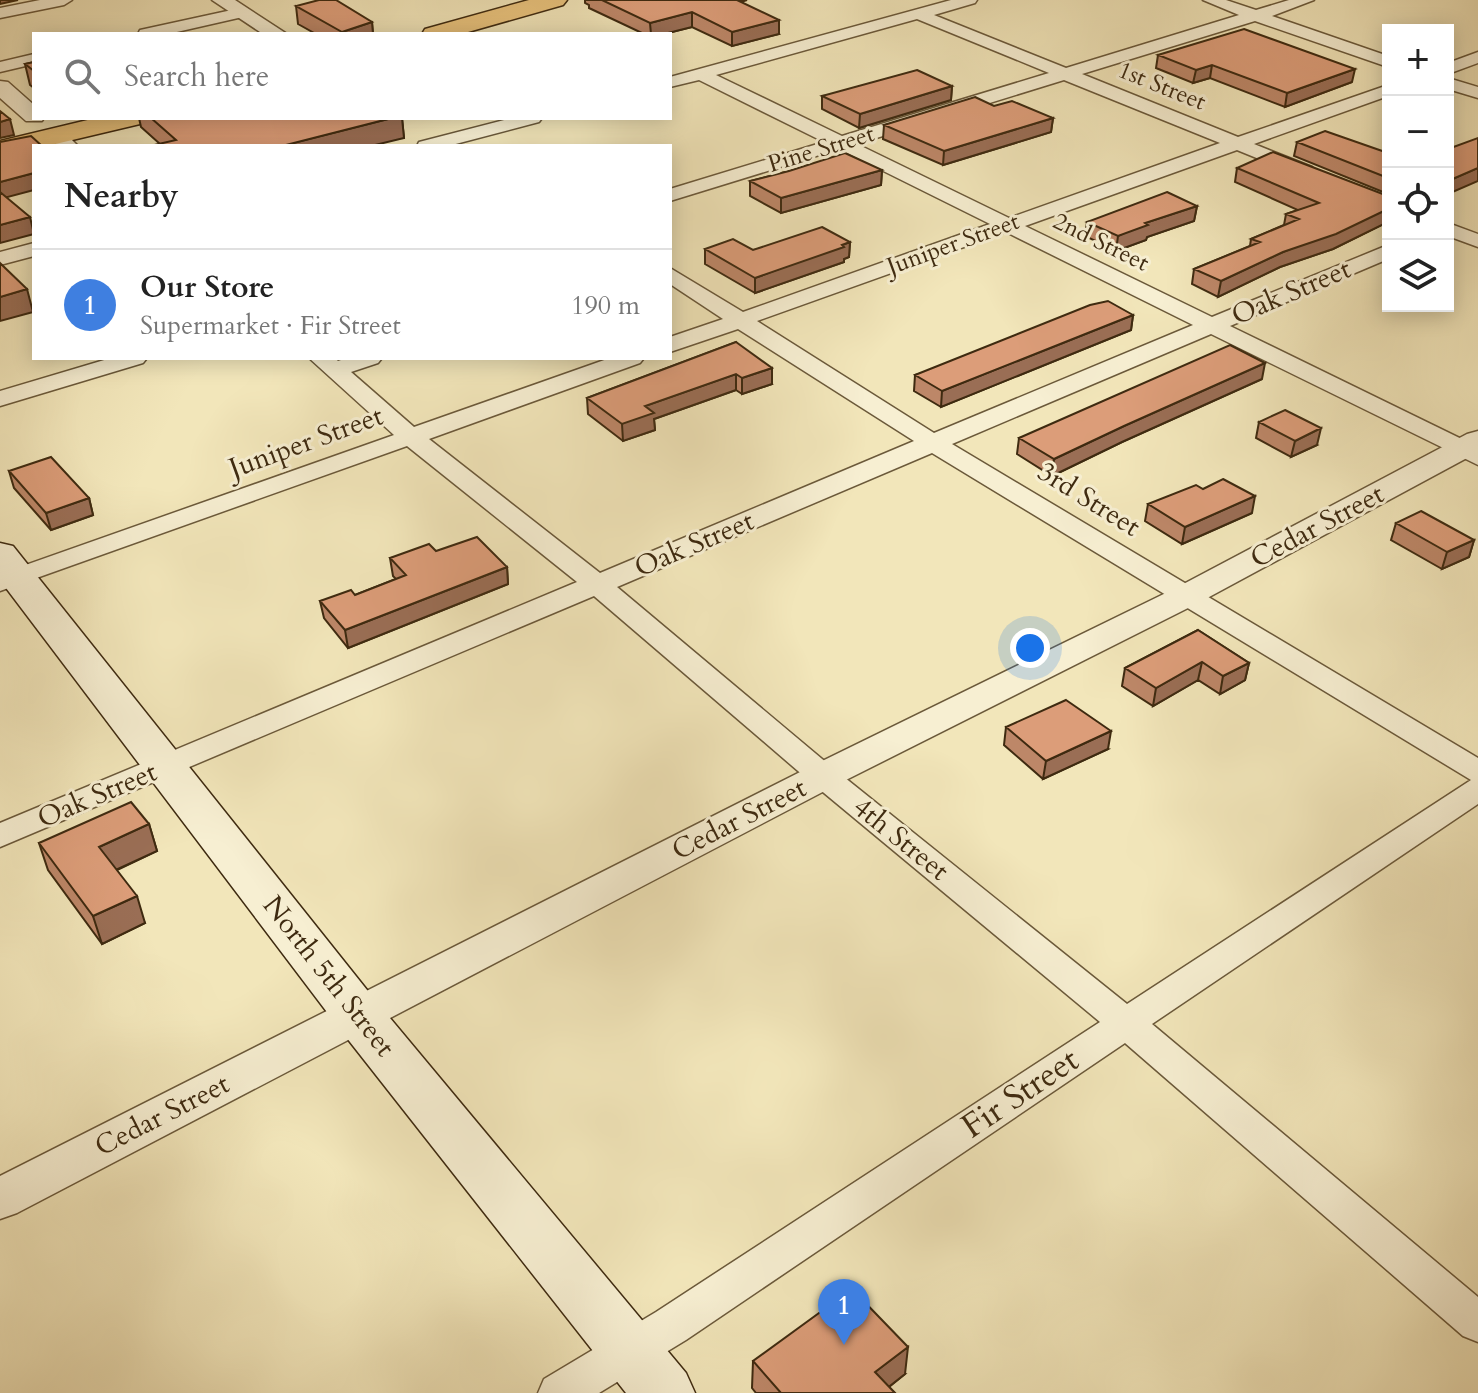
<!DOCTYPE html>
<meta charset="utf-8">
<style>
body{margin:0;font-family:Cardo,serif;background:#f6f6f6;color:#222}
.controls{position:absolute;right:24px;top:24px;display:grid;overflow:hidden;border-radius:0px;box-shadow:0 4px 20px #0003}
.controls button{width:72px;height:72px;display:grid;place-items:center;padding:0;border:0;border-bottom:2px solid #e0e0e0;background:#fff;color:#222;font:40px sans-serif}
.you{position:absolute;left:1030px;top:648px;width:28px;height:28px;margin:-20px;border:6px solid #fff;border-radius:50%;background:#1a73e8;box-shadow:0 0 0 12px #1a73e833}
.badge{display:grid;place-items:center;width:52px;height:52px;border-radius:50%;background:#b45309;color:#fff;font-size:26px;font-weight:700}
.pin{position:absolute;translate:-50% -66px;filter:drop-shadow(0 2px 4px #0008)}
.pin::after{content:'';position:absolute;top:42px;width:28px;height:24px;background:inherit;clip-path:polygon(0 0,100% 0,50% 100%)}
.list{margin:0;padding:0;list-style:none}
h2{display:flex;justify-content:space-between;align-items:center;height:104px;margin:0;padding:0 32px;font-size:34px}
h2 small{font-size:26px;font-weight:400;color:#767676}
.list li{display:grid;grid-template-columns:52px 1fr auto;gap:24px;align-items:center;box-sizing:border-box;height:112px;padding:0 32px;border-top:2px solid #e0e0e0}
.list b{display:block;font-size:30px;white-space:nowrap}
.list p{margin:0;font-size:26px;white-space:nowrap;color:#767676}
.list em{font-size:26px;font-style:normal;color:#767676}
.icon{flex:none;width:44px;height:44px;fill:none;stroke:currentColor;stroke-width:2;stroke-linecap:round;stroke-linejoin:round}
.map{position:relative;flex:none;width:1478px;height:1393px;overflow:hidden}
.search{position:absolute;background:#fff;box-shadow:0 4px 20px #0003;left:32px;top:32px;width:640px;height:88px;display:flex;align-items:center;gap:20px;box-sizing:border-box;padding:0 28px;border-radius:0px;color:#767676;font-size:30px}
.panel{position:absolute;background:#fff;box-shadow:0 4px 20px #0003;left:32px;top:144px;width:640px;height:216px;border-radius:0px}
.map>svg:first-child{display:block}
</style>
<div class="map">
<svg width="1478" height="1393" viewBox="0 0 1478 1393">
<rect width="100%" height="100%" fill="#f2e6ba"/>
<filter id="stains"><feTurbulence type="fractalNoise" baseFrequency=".0025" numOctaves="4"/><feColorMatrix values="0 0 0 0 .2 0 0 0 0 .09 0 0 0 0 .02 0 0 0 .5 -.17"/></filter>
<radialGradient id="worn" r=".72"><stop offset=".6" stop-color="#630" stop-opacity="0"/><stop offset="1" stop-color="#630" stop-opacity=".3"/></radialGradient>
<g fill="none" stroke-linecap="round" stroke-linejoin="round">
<g stroke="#6b593a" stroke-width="3">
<path id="minor" d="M40 0H72L64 5 0 18V8Z
M951 0H977L975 3 934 15 1066 68 1239 15 1203 0H1226L1256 10 1289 0H1314L1272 16 1388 56V67L1255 21 1082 74 1238 137 1388 85V96L1254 144 1312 167 1315 171 1312 175H1298L1237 150 1025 226 1212 317 1388 245V259L1230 326 1478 447V465L1211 334 952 444 1478 758V804L1152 1024 1478 1297V1342L1463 1336 1125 1043 686 1340 599 1393H538L544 1379 656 1312 1100 1022 812 783 594 596 0 847V823L577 582 407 446 0 591V574L394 435 309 358H335L338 361 347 358H382L378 363 351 372 414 427 610 358H644L640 363 429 439 600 573 914 441 738 329 670 352V337L723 319 670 284V268L743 312 990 224 839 149 670 201V189L824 142 699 80 670 87V77ZM917 19 1049 73 842 136 716 75ZM1064 80 1220 143 1009 218 857 144ZM1006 232 1193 325 934 433 757 321ZM932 453 1471 780 1127 1004 834 769 617 587Z
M241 8 249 13 247 16 168 34H138L140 30Z
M1478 52V63L1448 74V63Z
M34 54V64L0 72V62Z
M1448 78 1478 87V98L1448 89Z
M512 118H542L539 122 448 146H417L419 142Z
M57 130 64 132 78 146H58L48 136Z
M1448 223 1478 234V247L1448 236Z
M34 243V256L0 265V252Z
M111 358H147L143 363 0 406V391Z"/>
</g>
<g stroke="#6b593a" stroke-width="3">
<path id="tertiary" d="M212 0H235L287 34H263Z
M0 81 8 82 34 105V118H44L42 121H26L0 98Z
M1478 431V452L1198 603 836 785 17 1213 0 1219V1176L810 767 1174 589 1467 434Z"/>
</g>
<g stroke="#3e2a10" stroke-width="3">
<path id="secondary" d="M0 543 13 546 375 1000 686 1373 695 1393H626L339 1028 0 580Z"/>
</g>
<g stroke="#3e2a10" stroke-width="3">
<path id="primary" d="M529 0H567L563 5 461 34H422L425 29Z
M96 118H143L140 124 47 146H34V149L0 157V141Z"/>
</g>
<use href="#minor" fill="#f7efd2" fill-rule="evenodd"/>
<use href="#tertiary" fill="#f7efd2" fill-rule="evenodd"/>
<use href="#secondary" fill="#f7efd2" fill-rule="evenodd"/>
<use href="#primary" fill="#e9c37d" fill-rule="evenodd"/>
</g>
<path fill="#bd8768" stroke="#3e2a10" stroke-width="2" d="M585 0H747L741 2 779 34 732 46 692 27 664 34H644L589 8V5L585 3Z
M296 6 372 22 373 34H316L298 24Z
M1158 55 1352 82 1285 107 1210 78 1193 83 1156 68Z
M34 62V88L30 85 25 64Z
M952 86 951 100 859 128 822 109V96Z
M994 106 1053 118 1051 132 943 165 883 139 884 125Z
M139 118H402L404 138 160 144 141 127Z
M1297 142 1388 153V194L1294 156Z
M1237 168 1388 196V222L1333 249 1280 267 1218 297 1192 284 1194 269 1250 246 1251 239 1284 225 1286 214 1298 210 1235 182Z
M882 170 881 185 781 213 750 196V181L789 171Z
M1197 206 1194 221 1147 237 1146 240 1116 251 1085 236 1087 222Z
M850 242 849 257 844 259V262L755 293 705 264V249L753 250Z
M1133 315 1131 330 941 407 914 391 915 375Z
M736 342 772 384 742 394 736 390 654 419 655 430 623 441 588 414 587 398Z
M1262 379 1122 442 1052 476 1017 454 1019 438Z
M1259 422 1317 445 1291 457 1256 438Z
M9 471 89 498 93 515 51 530 14 488Z
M1148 504 1252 513 1182 544 1145 521Z
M1396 523 1474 540 1469 557 1442 569 1391 540Z
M436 551 507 567 508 584 348 648 324 618 320 601 355 595 396 579 393 576 390 558Z
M1198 630 1249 663 1245 680 1220 694 1198 680 1153 706 1122 686 1125 668Z
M1006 727 1108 749 1043 779 1004 745Z
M149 824 157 851 117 870 145 923 102 944 48 870 39 843Z
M753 1361 905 1374 889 1387 895 1393H756L752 1388Z"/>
<path fill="#9a6e55" stroke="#3e2a10" stroke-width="2" d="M0 0H18L0 4Z
M692 12V27L664 34H651L650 23Z
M779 20V34L732 46V32Z
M372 22 373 34H343L342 32Z
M1212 65 1210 78 1193 83 1196 70Z
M1355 69 1352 82 1285 107 1287 93Z
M952 86 951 100 859 128 860 114Z
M392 118H402L404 138 371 146H281Z
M1053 118 1051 132 943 165 944 151Z
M10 119 14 135 0 138V122Z
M1478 168V181L1448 194V181Z
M882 170 881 185 781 213V198Z
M34 173V190L0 199V182Z
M1197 206 1194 221 1147 237 1146 240 1116 251 1118 236 1145 223Z
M1388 209V222L1333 249 1280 267 1218 297 1221 281 1283 252Z
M30 217 34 234 0 243V225Z
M850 242 849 257 844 259V262L755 293V278Z
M27 289 33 312 0 321V297Z
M1133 315 1131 330 941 407 942 391Z
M1265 363 1262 379 1122 442 1052 476 1054 459 1124 426Z
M772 368V384L742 394V378Z
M736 374V390L654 419 655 430 623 441 622 424 645 406Z
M1321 428 1317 445 1291 457 1295 441Z
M1255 496 1252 513 1182 544 1185 527Z
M89 498 93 515 51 530 46 513Z
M1474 540 1469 557 1442 569 1447 552Z
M507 567 508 584 348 648 345 630Z
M1202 662 1198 680 1153 706 1156 688Z
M1249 663 1245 680 1220 694 1223 676Z
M1111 731 1108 749 1043 779 1046 761Z
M149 824 157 851 107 874 99 847Z
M137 896 145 923 102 944 93 916Z
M908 1347 905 1374 881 1393 875 1372Z"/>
<path fill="#dc9d79" stroke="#3e2a10" stroke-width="2" d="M319 0H336L372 22 342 32 296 6Z
M602 0H737L779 20 732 32 692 12 650 23Z
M1244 29 1355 69 1287 93 1212 65 1196 70 1158 55Z
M34 62V71L25 64Z
M917 70 952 86 860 114 822 96Z
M975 97 994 106 1012 101 1053 118 944 151 884 125Z
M0 111 10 119 0 122Z
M151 118H392L282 146H150L176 140Z
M1325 131 1388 153V178L1297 142Z
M31 136 42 146H34V173L0 182V142Z
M1478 138V168L1448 181V149Z
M1273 152 1388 196V209L1336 234 1283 252 1221 281 1194 269 1260 242 1251 239 1299 219 1286 214 1319 203 1237 168Z
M845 153 882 170 781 198 750 181 789 171Z
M0 192 30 217 0 225Z
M1167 192 1197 206 1145 223 1148 225 1118 236 1087 222Z
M822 227 850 242 842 245 844 247 755 278 705 249 733 239 753 250Z
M0 263 27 289 0 297Z
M1108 301 1133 315 942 391 915 375 1090 305Z
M736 342 772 368 742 378 736 374 645 406 654 413 622 424 587 398Z
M1230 345 1265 363 1124 426 1054 459 1019 438Z
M1285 410 1321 428 1295 441 1259 422Z
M51 457 89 498 46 513 9 471Z
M1223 479 1255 496 1185 527 1148 504 1196 485 1203 489Z
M1421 511 1474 540 1447 552 1396 523Z
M477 537 507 567 345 630 320 601 351 590 355 595 406 575 390 558 429 544 436 551Z
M1198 630 1249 663 1223 676 1202 662 1156 688 1125 668Z
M1066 700 1111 731 1046 761 1006 727Z
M131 802 149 824 99 847 137 896 93 916 39 843Z
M852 1289 908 1347 875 1372 895 1393H781L753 1361Z"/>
<g text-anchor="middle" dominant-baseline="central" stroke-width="6" stroke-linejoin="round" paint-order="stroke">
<g font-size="24" fill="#3e2a10" stroke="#f7efd2">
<text transform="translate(1162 86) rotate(22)">1st Street</text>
<text transform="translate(821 149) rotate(-17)">Pine Street</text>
<text transform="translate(1101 242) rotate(26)">2nd Street</text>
<text transform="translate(953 244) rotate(-20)">Juniper Street</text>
</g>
<g font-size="28" fill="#3e2a10" stroke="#f7efd2">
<text transform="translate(1291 292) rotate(-23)">Oak Street</text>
<text transform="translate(306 442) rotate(-20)">Juniper Street</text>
<text transform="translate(1089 499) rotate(32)">3rd Street</text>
<text transform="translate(1317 526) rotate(-28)">Cedar Street</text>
<text transform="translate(694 544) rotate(-23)">Oak Street</text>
<text transform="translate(97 795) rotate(-23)">Oak Street</text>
<text transform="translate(739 819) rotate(-27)">Cedar Street</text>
<text transform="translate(901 839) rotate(39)">4th Street</text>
<text transform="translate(329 976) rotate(52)">North 5th Street</text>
<text transform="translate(162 1115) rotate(-27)">Cedar Street</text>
</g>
<g font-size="34" fill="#3e2a10" stroke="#f7efd2">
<text transform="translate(1020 1093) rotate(-34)">Fir Street</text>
</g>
</g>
<rect width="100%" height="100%" filter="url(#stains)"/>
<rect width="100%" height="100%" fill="url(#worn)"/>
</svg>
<div class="controls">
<button>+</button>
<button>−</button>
<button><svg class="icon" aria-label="locate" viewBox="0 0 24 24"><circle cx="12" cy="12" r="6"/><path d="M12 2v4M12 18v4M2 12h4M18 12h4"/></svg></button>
<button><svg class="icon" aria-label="layers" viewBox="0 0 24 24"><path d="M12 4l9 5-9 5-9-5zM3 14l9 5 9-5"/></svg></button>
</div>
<div class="you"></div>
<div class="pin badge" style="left:844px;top:1345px;background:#3f7fe0">1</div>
<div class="search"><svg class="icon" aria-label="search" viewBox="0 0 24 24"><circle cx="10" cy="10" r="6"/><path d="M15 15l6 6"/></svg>Search here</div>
<section class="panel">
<h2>Nearby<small></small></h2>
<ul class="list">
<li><span class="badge" style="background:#3f7fe0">1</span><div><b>Our Store</b><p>Supermarket · Fir Street</p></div><em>190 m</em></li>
</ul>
</section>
</div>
